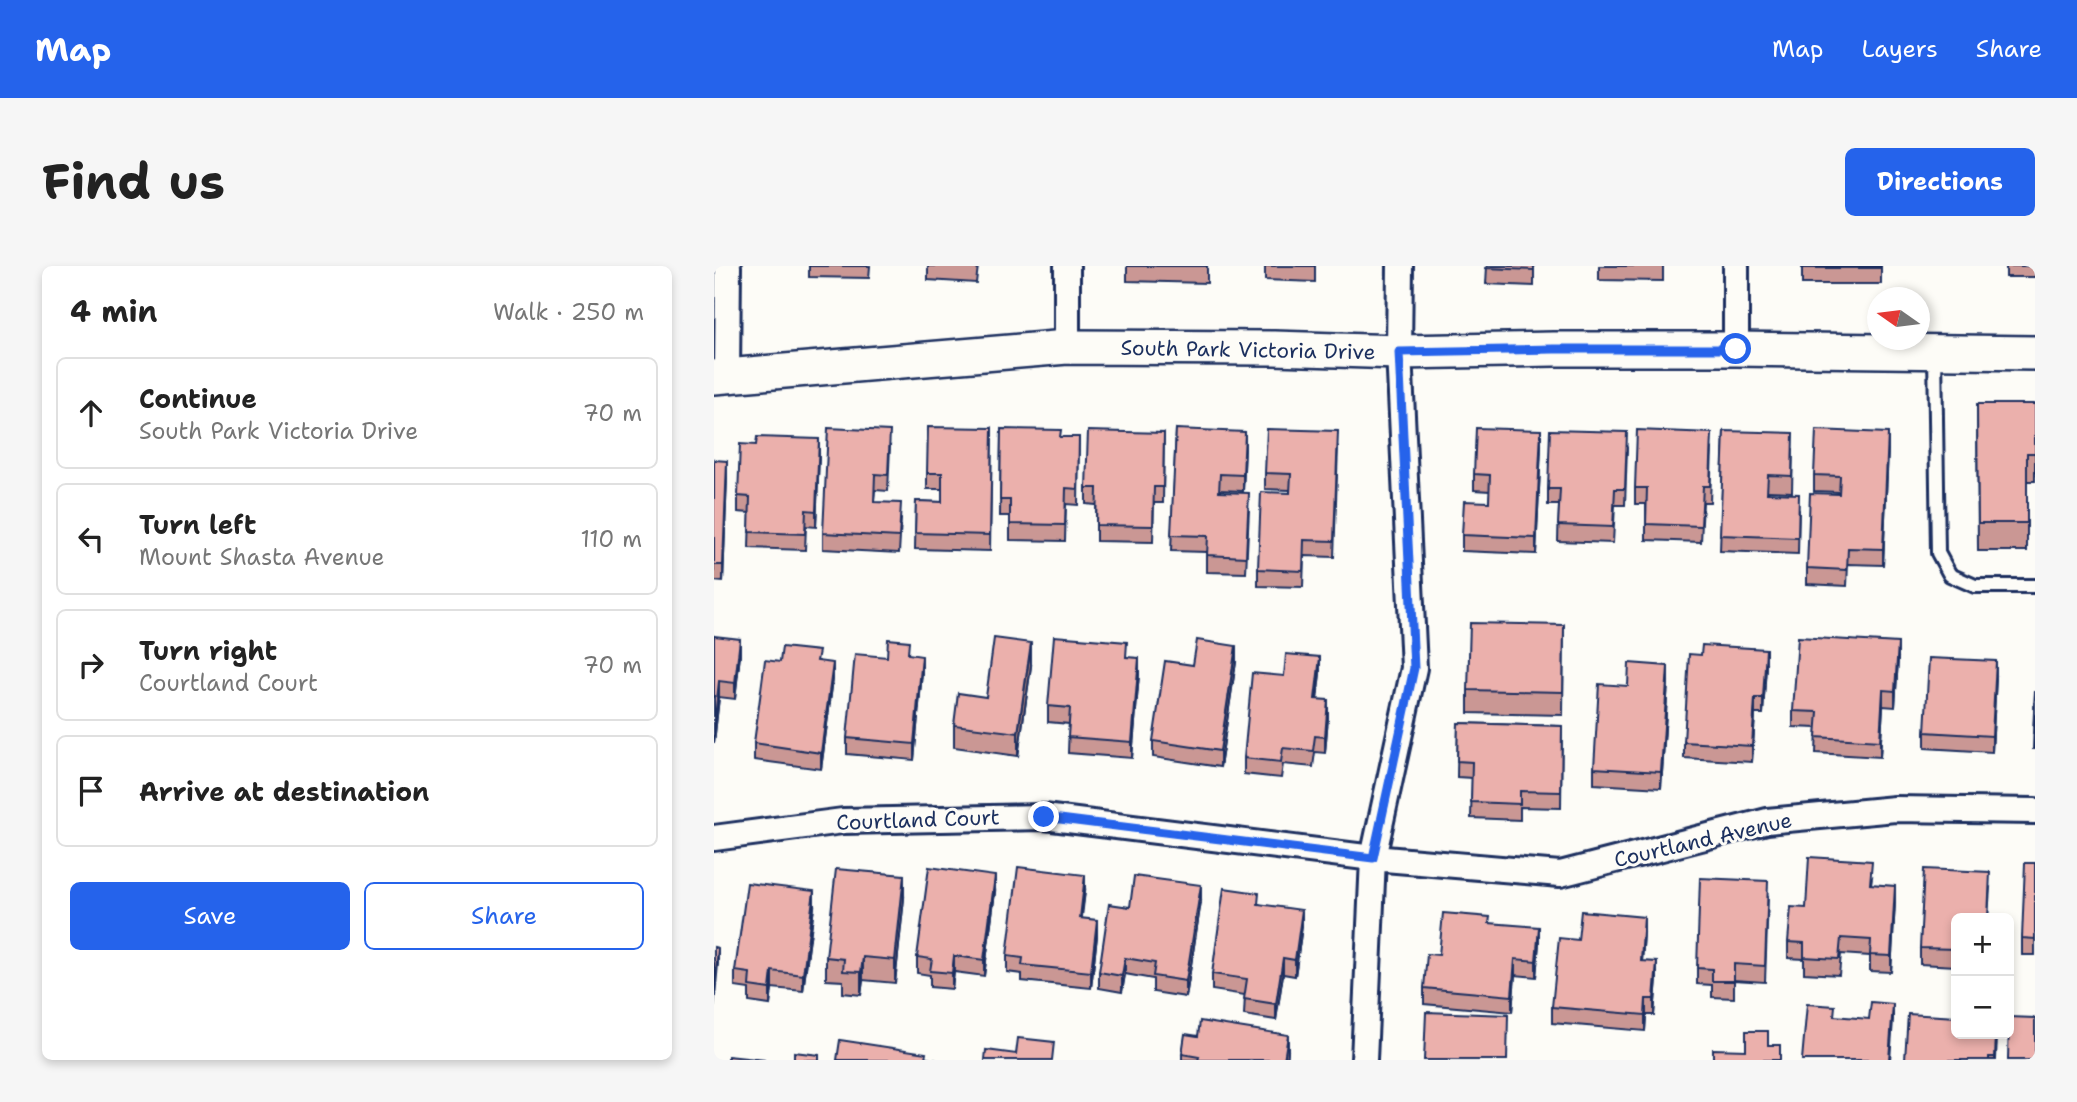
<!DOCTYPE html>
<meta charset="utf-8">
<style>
body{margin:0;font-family:"Shantell Sans",sans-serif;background:#f6f6f6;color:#222}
.controls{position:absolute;right:21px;bottom:21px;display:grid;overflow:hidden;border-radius:10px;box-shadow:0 4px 10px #0003}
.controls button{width:63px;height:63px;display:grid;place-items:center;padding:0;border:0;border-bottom:2px solid #e0e0e0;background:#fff;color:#222;font:35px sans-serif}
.compass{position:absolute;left:1153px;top:21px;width:63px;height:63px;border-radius:50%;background:#fff;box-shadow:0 4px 10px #0003;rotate:284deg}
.stop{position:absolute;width:21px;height:21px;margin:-16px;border:5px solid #2563eb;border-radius:50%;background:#fff}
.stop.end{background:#2563eb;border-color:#fff;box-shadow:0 2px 7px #0008}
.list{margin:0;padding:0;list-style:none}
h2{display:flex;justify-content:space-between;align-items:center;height:91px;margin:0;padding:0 28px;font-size:30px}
h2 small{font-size:23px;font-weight:400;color:#767676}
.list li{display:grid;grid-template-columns:46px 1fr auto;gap:21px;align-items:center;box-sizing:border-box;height:112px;margin:0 14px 14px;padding:0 14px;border:2px solid #e0e0e0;border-radius:10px}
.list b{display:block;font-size:26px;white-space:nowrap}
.list p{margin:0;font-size:23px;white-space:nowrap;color:#767676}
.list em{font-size:23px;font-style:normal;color:#767676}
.actions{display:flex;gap:14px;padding:21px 28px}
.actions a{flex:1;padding:16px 0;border:2px solid #2563eb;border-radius:10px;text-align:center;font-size:24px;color:#2563eb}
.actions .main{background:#2563eb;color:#fff}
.icon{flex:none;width:38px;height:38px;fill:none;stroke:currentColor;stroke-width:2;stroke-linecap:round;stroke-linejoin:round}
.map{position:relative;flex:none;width:1321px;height:794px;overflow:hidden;border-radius:10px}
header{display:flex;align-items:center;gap:42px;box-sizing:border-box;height:98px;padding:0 35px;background:#2563eb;color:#fff}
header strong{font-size:33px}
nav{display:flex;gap:38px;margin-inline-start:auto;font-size:24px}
.intro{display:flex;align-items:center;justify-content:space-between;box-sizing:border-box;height:168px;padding:0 42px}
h1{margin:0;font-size:49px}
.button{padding:18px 32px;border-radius:10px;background:#2563eb;color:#fff;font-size:24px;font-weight:700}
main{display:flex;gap:42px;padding:0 42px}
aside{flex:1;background:#fff;border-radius:10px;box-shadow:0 4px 10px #0003}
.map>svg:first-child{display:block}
</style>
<header>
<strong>Map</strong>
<nav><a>Map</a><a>Layers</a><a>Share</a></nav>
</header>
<div class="intro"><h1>Find us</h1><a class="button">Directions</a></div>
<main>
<aside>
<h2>4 min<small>Walk · 250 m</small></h2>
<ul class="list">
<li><svg class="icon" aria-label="ahead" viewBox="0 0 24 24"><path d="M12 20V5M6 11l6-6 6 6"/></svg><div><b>Continue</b><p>South Park Victoria Drive</p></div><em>70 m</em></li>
<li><svg class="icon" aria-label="left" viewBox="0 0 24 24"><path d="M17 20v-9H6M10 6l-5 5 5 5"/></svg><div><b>Turn left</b><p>Mount Shasta Avenue</p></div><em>110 m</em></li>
<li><svg class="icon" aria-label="right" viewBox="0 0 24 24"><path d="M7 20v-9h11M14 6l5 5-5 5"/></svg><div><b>Turn right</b><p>Courtland Court</p></div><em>70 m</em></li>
<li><svg class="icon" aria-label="arrive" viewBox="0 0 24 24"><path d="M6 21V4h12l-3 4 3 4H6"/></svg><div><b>Arrive at destination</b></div></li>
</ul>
<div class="actions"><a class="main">Save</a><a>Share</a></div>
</aside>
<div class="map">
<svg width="1321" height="794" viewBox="0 0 1321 794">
<rect width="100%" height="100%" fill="#fdfcf7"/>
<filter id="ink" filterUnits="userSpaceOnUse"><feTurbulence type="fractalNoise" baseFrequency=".0143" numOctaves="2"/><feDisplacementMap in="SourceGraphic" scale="14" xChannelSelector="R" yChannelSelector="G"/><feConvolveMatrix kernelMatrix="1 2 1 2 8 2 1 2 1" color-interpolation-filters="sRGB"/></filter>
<g filter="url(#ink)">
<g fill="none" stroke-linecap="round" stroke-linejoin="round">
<g stroke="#1b2f5e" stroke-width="18">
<path id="service" d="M1221 86 1224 287 1236 309 1261 320H1321"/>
</g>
<g stroke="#1b2f5e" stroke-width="30">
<path id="minor" d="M353 81V0
M1022 83V0
M13 108 14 0
M0 572 129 555 330 551 659 592 846 608 1053 555 1181 543 1321 545
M650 794 659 592 700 402 685 86 686 0"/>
</g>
<g stroke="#1b2f5e" stroke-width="38">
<path id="secondary" d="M0 111 353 81 560 82 685 86 840 83H1022L1321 87"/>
</g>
<use href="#service" stroke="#fdfcf7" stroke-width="12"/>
<use href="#minor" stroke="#fdfcf7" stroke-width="24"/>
<use href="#secondary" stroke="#fdfcf7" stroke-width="33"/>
</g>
<path fill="#ca9794" stroke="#1b2f5e" stroke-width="2" d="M95 0H156L155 12 95 11Z
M214 0H264L262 17 214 14Z
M413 0H493V17L413 15Z
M551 0H601V16L551 14Z
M773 0H820V20L772 18Z
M885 0H949V15L885 14Z
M1088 0H1167V18H1088Z
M1292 0H1321V11H1292Z
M1263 138H1321V215H1313V285H1264Z
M278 162 276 285 201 283 202 235 228 236V223H213V207Z
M287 163 347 171H365L364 239 352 238 351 275 296 274V250H286Z
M462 163 531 182 529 225 506 224V226L535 243 532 307 493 306V286L457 285Z
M1010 165 1079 183 1078 226 1054 225V227L1085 244 1084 288 1006 285Z
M450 167 449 237H440L439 276 382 275V239L372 238V222Z
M827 180 822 288 748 285V269L775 236 776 225 760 224V208Z
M176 181 174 225 161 224 160 236 187 253 185 287 109 283V267Z
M624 181 620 291 590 290 589 321 544 320V303L576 227V224L551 223V207Z
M913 182 911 239H901L899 277 844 275 845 239H834V223Z
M998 183 996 236H989L987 276 932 274V238H921V222Z
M1174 183 1169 299 1134 298 1133 320 1093 318V302L1125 228V226L1100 225V209Z
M105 189 102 261 92 260 91 284 35 282 36 247 24 246V230Z
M0 194 13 211 9 316 0 315Z
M850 359 849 449 754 447V424Z
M0 370 26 389 21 433 5 431 0 477Z
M195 389 208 406 200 494 133 488V472L173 391Z
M413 391 425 408 418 492 354 487 355 458 334 456V440Z
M1184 393 1181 441 1169 440 1166 491 1102 487 1103 462 1079 461V445Z
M105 395 119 413 107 503 40 494V477L66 396Z
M522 396 506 501 439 491V475L479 399Z
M1052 399 1049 448H1041L1038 496 970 492V476Z
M317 400 304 490 240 481V459L272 431Z
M606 407 603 434 614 451 611 487 601 486 599 501 569 498 567 512 530 508V492L570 410Z
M1282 411 1278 486 1211 482V466Z
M954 416 947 522 880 518V502L914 420Z
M1321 425V483H1319Z
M744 457 848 460 847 542 806 541V554L757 552 758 512 743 511Z
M1321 597V689H1308V672Z
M1158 611 1157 618 1181 636 1177 706 1156 705V690L1127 688 1125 709 1090 707V693L1074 692V676Z
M1276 622 1274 652H1242V700L1206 698V682Z
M371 625 367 652 383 670 377 722 308 715V708L293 706V690Z
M281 626 270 710 240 706 238 723 216 721V709L203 707V691Z
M1054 631 1051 716 1020 714V732L998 731V719L983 718V702Z
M190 632 181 717 149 714 147 729 129 727V715L112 714V691Z
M487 635 472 731 439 726V713L411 708 408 726 385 722V706L416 641Z
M545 638 588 660 581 710 569 708 562 754 530 749 531 729 498 724V708Z
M100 641 89 725 58 722 56 739 35 736V723L21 721V705Z
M776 657 825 677 822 711 801 709 798 746 710 738V722L725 689Z
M930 667 928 695 943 712 940 749H932L931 765 838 757V741L864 674Z
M1283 768 1282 794H1191V793Z
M574 785 573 794H468V788Z"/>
<path fill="#a47b78" stroke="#1b2f5e" stroke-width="2" d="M827 164V180L822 288V272Z
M531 166V182L529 225V209Z
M1174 167V183L1169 299V283Z
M105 173V189L102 261V245Z
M13 195V211L9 316V299Z
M26 373V389L21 433V417Z
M317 377V400L304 490V467Z
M1184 377V393L1181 441V425Z
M522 380V396L506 501V485Z
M1052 383V399L1049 448V432Z
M208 390V406L200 494V478Z
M606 391V407L601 449V433Z
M425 392V408L418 492V476Z
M1282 395V411L1278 486V470Z
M119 397V413L107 503V487Z
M954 400V416L947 522V506Z
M5 415V431L0 477V461Z
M1169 424V440L1166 491V475Z
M1041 432V448L1038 496V480Z
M614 434V451L611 487V471Z
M190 609V632L181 717V694Z
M371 609V625L366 668V652Z
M281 610V626L270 710V694Z
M487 619V635L472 731V715Z
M1181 620V636L1177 706V690Z
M100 625V641L89 725V709Z
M588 644V660L581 710V694Z
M930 651V667L927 711V695Z
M383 654V670L377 722V706Z
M825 661V677L822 711V695Z
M4 682V698L0 742V726Z
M240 690V706L238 723V707Z
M149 691V714L147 729V706Z
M411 692V708L408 726V710Z
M569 692V708L562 754V738Z
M801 693V709L798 746V730Z
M943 696V712L940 749V733Z
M58 705V722L56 739V723Z
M932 733V749L931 765V749Z
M1179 738V754L1176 794H1175Z
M1282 768H1283L1281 794Z
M574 769V785L573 794H570Z"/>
<path fill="#ebb0ac" stroke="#1b2f5e" stroke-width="2" d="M773 0H820V4L772 2Z
M1088 0H1167V2H1088Z
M1263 138H1321V187H1313V257H1264Z
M214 161 278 162 276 269 201 267 202 235 228 236V207H213Z
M114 162 176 165 174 209 161 208 160 236 187 237 185 271 109 267Z
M762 162 827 164 822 272 748 269 750 235 775 236 776 209 760 208Z
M287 163 347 164 346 171H365L364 223 352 222 351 259 296 258V234H286Z
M462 163 531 166 529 209 506 208 505 226 535 227 532 291 493 289 494 270 457 269Z
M553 163 624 165 620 275 590 274 589 305 544 303 547 226 576 227 577 208 551 207Z
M836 164 913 166 911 223H901L899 261 844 259 846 223H834Z
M923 164 998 167 996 220H989L987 260 932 258 933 222H921Z
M1102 164 1174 167 1169 283 1134 282 1133 304 1093 302 1096 227 1125 228 1126 210 1100 209Z
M374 165 450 167 449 221H440L439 260 382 259 383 222H372Z
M1010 165 1079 167 1078 210 1054 209 1053 227 1085 228 1084 272 1006 269Z
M43 171 105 173 102 245 92 244 91 268 35 266 36 231 24 230 26 178 42 179Z
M0 194 13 195 9 299H0Z
M756 357 850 359 849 426 754 424Z
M0 370 26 373 21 417 5 415 0 461Z
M340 370 413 376 412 391 425 392 418 476 354 471 356 442 334 440Z
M1084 371 1184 377 1181 425 1169 424 1166 475 1102 471 1104 446 1079 445Z
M280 372 317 377 304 467 240 459 244 427 272 431Z
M174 373 195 375 194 388 208 390 200 478 133 472 141 388 173 391Z
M483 374 522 380 506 485 439 475 451 395 479 399Z
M988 379 1052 383 1049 432H1041L1038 480 970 476 975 388 987 389Z
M68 381 105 385 103 395 119 397 107 487 40 477 51 394 66 396Z
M572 388 606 391 601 433 614 434 611 471 601 470 599 485 569 482 567 496 530 492 538 407 570 410Z
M1215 392 1282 395 1278 470 1211 466Z
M915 397 954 400 947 506 880 502 885 418 914 420Z
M1321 425V467H1319Z
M744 457 848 460 847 526 806 525V538L757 536 758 496 743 495Z
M1095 591 1158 595 1156 618 1181 620 1177 690 1156 689 1157 674 1127 672 1125 693 1090 691V677L1074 676 1077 641 1092 642Z
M1311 597H1321V673L1308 672Z
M215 601 281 610 270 694 240 690 238 707 216 705 218 693 203 691Z
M304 601 371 609 366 652 383 654 377 706 308 699 309 692 293 690Z
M122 603 190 609 181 694 149 691 147 706 129 705 130 693 112 691Z
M1210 603 1276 606 1274 652H1242V683L1206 682Z
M420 610 487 619 472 715 439 710 441 697 411 692 408 710 385 706 395 638 416 641Z
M986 612 1054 615 1051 700 1020 698V715H998V703L983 702Z
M33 617 100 625 89 709 58 705 56 723 35 720 36 707 21 705Z
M510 622 545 627 544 638 588 644 581 694 569 692 562 738 530 733 533 713 498 708Z
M867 645 930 651 927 695 943 696 940 733H932L931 749 838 741 845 672 864 674Z
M729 647 776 651 775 657 825 661 822 695 801 693 798 730 710 722 713 688 725 689Z
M0 681 4 682 0 726Z
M1157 736 1179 738 1175 794H1088L1093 738 1121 740 1120 750 1155 753Z
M712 746 794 749 793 794H710Z
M1194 748 1242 751V768H1282L1281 791H1275V794H1203L1191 793Z
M1295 751 1321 752V794H1294Z
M486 755 574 769 570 794H484L485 791 468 788 471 768 484 770Z
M1032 765H1054V779H1066V794H999V783L1032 784Z
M304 772 340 776 338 794H271L272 784 302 788Z
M126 774 212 787 211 792 223 794H123Z
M80 786 105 789V794H80Z
M14 790 51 794H14Z"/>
</g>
<g fill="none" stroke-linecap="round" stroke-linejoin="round" filter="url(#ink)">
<path stroke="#2563eb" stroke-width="9" d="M330 551 659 592 700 402 685 86 840 83H1022"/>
</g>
<g text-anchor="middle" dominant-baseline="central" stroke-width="6" stroke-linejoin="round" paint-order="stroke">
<g font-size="21" fill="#1b2f5e" stroke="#fdfcf7">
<text transform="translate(534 84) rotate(1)">South Park Victoria Drive</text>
<text transform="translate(204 554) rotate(-2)">Courtland Court</text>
<text transform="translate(989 574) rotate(-13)">Courtland Avenue</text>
</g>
</g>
</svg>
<div class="controls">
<button>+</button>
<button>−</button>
</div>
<svg class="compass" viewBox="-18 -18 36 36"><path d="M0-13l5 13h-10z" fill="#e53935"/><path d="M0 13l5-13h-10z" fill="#767676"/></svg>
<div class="stop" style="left:1022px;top:83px"></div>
<div class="stop end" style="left:330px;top:551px"></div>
</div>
</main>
